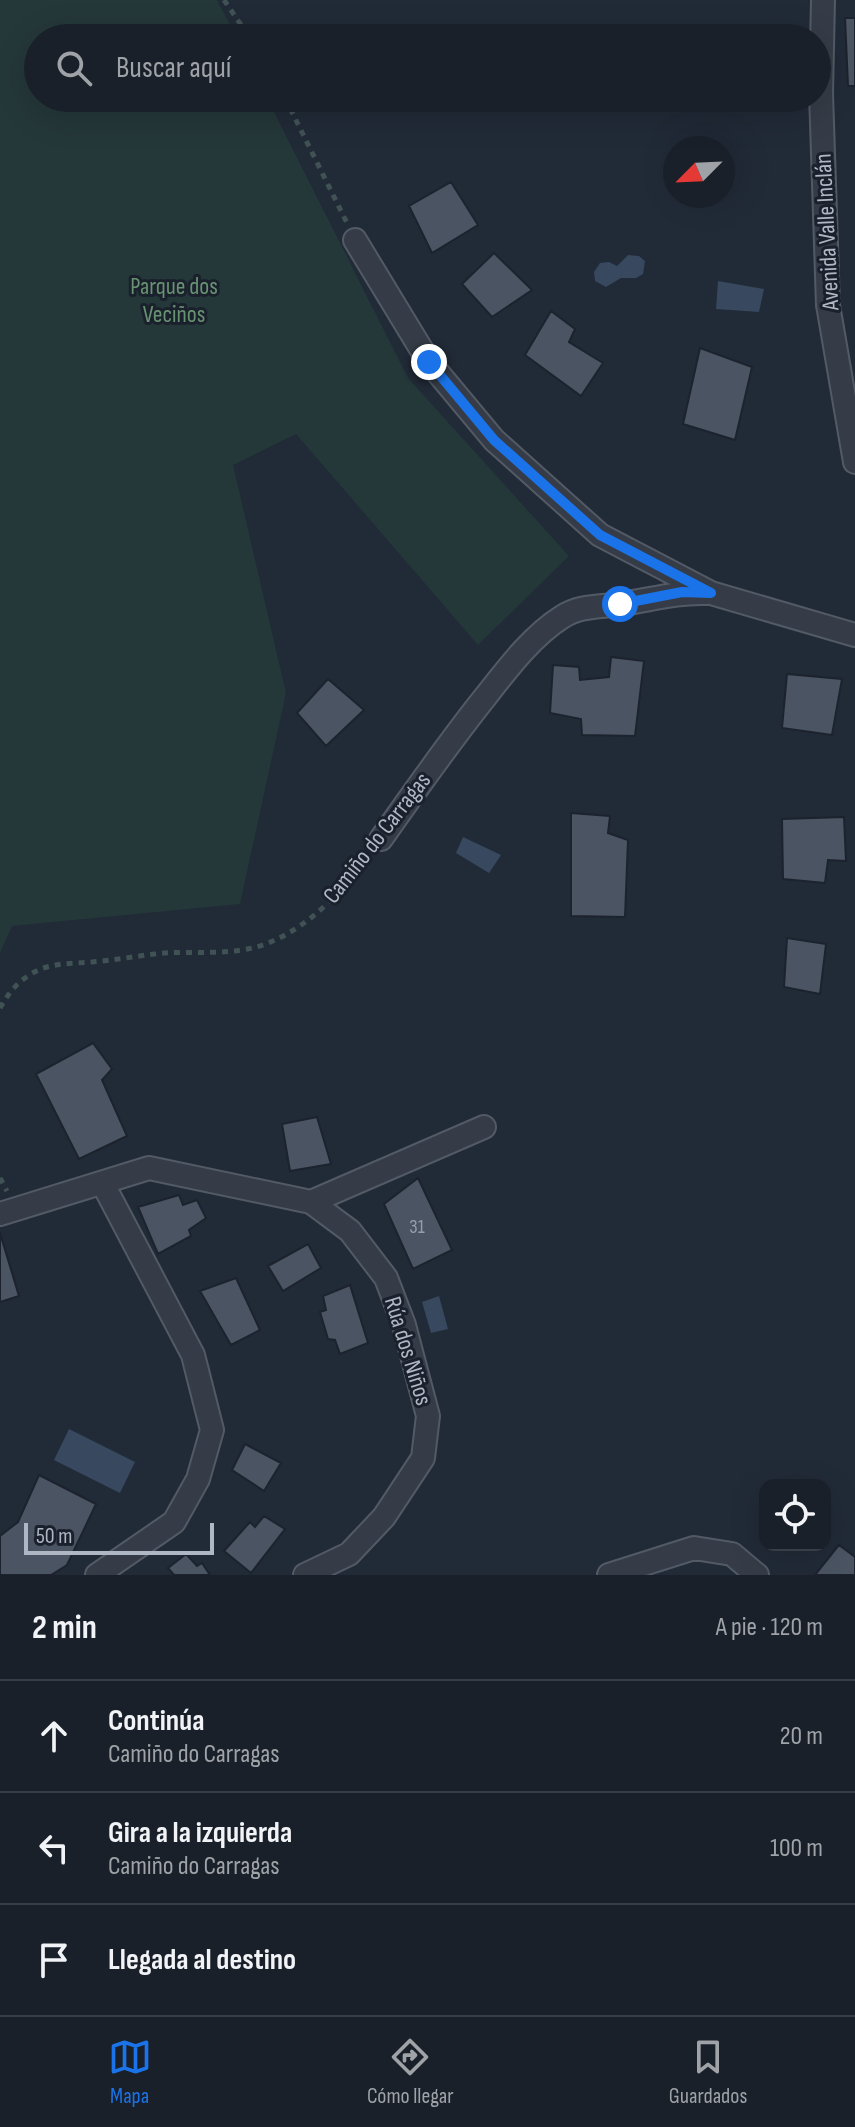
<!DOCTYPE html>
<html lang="es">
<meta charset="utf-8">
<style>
body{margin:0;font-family:"Sofia Sans Condensed",sans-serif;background:#262d35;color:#f1f3f6}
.controls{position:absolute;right:24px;bottom:24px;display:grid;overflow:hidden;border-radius:16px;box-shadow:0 8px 32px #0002}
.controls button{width:72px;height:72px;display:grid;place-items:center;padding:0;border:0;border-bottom:2px solid #373e46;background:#192029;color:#f1f3f6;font:40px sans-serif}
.compass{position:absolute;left:663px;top:136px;width:72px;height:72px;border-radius:50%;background:#192029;box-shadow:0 8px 32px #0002;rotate:246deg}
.scale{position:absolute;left:24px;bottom:20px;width:190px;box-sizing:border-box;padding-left:8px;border:4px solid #afb7c4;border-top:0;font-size:22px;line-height:28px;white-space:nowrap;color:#afb7c4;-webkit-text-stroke:6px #1a212c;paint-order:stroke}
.stop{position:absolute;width:24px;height:24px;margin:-18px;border:6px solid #1a73e8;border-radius:50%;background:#fff}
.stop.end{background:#1a73e8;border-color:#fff;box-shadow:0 2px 8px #0008}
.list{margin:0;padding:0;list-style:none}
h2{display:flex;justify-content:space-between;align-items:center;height:104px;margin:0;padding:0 32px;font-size:34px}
h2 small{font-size:26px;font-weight:400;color:#9fa3a8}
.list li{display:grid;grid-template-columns:52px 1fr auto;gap:24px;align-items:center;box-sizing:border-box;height:112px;padding:0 32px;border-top:2px solid #373e46}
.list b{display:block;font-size:30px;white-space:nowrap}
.list p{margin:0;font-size:26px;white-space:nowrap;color:#9fa3a8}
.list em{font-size:26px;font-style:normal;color:#9fa3a8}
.icon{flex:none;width:44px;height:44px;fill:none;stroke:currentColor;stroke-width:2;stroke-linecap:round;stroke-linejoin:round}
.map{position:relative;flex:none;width:855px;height:1575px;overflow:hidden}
.search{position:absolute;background:#192029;box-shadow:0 8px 32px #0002;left:24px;right:24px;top:24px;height:88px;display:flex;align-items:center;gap:20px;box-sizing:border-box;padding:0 28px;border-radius:44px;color:#9fa3a8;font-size:30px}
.sheet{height:440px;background:#192029}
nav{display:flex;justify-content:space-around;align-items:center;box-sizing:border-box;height:112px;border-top:2px solid #373e46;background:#192029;font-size:22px;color:#9fa3a8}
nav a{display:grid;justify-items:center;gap:4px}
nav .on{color:#1a73e8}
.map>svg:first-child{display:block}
</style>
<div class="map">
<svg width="855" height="1575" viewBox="0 0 855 1575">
<rect width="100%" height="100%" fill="#212a37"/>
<path fill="#243739" d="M0 0H217L237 38H38V98H267L408 378 569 556 478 645 296 434 233 465 286 693 240 904 12 926 0 953Z"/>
<path fill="#38485f" d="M628 255 639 256 645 261 643 274 636 278H621L606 287 595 281 594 272 600 263 609 262 617 266Z
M718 281 764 289 759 312 716 309Z
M463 837 501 855 489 873 456 853Z
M439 1296 448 1329 431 1333 422 1302Z
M69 1429 135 1462 120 1493 54 1460Z"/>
<path fill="#4a5462" stroke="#1c232e" stroke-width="2" d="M845 18H855V86H848Z
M451 182 478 225 432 253 409 206Z
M494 253 532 290 492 317 462 284Z
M551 311 575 329 569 342 603 363 581 396 525 355Z
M700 348 752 367 735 440 683 424Z
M611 657 644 661 635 736 582 735 581 719 550 713 553 665 579 667 580 680 609 677Z
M787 674 842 679 832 735 782 728Z
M328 679 364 710 326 746 297 713Z
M571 813 610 816 608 833 628 840 625 917 571 916Z
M844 817 846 861 828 860 825 883 783 879 782 819Z
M787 938 826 944 820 994 784 987Z
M93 1043 112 1069 102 1080 127 1136 79 1159 36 1074Z
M317 1117 331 1164 290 1171 282 1124Z
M418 1178 452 1250 413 1269 384 1204Z
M179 1195 183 1205 197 1200 206 1218 189 1230 191 1236 158 1254 138 1207Z
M0 1233 19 1296 0 1302Z
M308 1244 321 1268 283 1291 268 1266Z
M236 1278 260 1330 231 1345 200 1291Z
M350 1285 368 1343 340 1354 335 1340 328 1339 320 1312 326 1310 323 1296Z
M245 1444 281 1463 264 1491 232 1470Z
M39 1475 96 1504 67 1565 51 1575H0V1536L18 1522Z
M264 1516 285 1529 251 1573 224 1551 250 1522 255 1527Z
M839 1545 855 1557V1575H815Z
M186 1554 197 1566 202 1563 210 1575H174L168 1568Z"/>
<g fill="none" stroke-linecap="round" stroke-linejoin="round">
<g stroke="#525a65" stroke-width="26">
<path id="minor" d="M823 0 821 93 828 305 855 462
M355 240 429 362 494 440 600 535 711 593 855 635
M381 839C415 791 449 742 486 696 508 668 532 636 562 617 580 605 601 607 621 604 650 600 676 592 706 593
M311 1202 484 1127
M0 1214 149 1168 311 1202 350 1231 386 1278 404 1325 428 1416 423 1458 384 1517 349 1554 305 1575
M97 1575 174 1522 198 1479 212 1430 193 1355 103 1184
M609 1575 694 1548 732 1554 757 1575"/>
</g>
<path stroke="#415255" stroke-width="5" stroke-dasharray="6 6" stroke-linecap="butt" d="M224 0 250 38
M285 98 347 223
M0 1008C7 996 15 984 28 976 48 962 69 964 92 962 117 960 141 955 165 953 199 951 236 956 268 943 311 926 342 891 369 855
M0 1178 7 1191"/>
<use href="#minor" stroke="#353c47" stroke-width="22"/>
</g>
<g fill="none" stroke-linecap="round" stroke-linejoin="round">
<path stroke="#1a73e8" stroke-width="10" d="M429 362 494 440 600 535 711 593 682 592 620 604"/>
</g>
<g text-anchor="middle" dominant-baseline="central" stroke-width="6" stroke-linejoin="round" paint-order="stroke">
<g font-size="20" fill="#969eac">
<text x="417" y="1227">31</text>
</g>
<g font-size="24" fill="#afb7c4" stroke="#1a212c">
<text transform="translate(827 232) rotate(-93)">Avenida Valle Inclán</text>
<text transform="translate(377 838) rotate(-52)">Camiño do Carragas</text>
<text transform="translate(408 1351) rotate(73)">Rúa dos Niños</text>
</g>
<g font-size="24" fill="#689372" stroke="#1a212c">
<text x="174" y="286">Parque dos<tspan x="174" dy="28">Veciños</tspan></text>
</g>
</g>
</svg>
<div class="controls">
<button><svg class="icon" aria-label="locate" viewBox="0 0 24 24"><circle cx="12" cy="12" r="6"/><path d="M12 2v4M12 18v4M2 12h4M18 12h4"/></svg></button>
</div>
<svg class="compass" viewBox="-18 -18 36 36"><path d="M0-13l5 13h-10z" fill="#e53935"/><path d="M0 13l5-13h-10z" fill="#9fa3a8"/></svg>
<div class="scale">50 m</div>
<div class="stop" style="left:620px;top:604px"></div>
<div class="stop end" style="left:429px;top:362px"></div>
<div class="search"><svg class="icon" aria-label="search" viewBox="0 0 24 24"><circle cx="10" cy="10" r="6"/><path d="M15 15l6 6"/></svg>Buscar aquí</div>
</div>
<section class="sheet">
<h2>2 min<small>A pie · 120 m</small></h2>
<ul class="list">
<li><svg class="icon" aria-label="ahead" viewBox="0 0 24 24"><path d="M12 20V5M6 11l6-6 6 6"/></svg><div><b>Continúa</b><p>Camiño do Carragas</p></div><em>20 m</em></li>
<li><svg class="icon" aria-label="left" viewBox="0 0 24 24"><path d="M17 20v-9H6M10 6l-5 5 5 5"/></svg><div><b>Gira a la izquierda</b><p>Camiño do Carragas</p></div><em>100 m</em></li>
<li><svg class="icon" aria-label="arrive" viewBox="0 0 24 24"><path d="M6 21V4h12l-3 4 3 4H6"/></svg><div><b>Llegada al destino</b></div></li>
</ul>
</section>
<nav>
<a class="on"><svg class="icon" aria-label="map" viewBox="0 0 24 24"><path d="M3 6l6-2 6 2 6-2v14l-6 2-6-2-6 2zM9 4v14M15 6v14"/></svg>Mapa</a>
<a><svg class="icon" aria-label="directions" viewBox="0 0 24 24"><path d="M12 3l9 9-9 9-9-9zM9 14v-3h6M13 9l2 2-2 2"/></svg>Cómo llegar</a>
<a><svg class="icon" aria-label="saved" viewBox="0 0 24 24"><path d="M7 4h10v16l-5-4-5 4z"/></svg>Guardados</a>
</nav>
